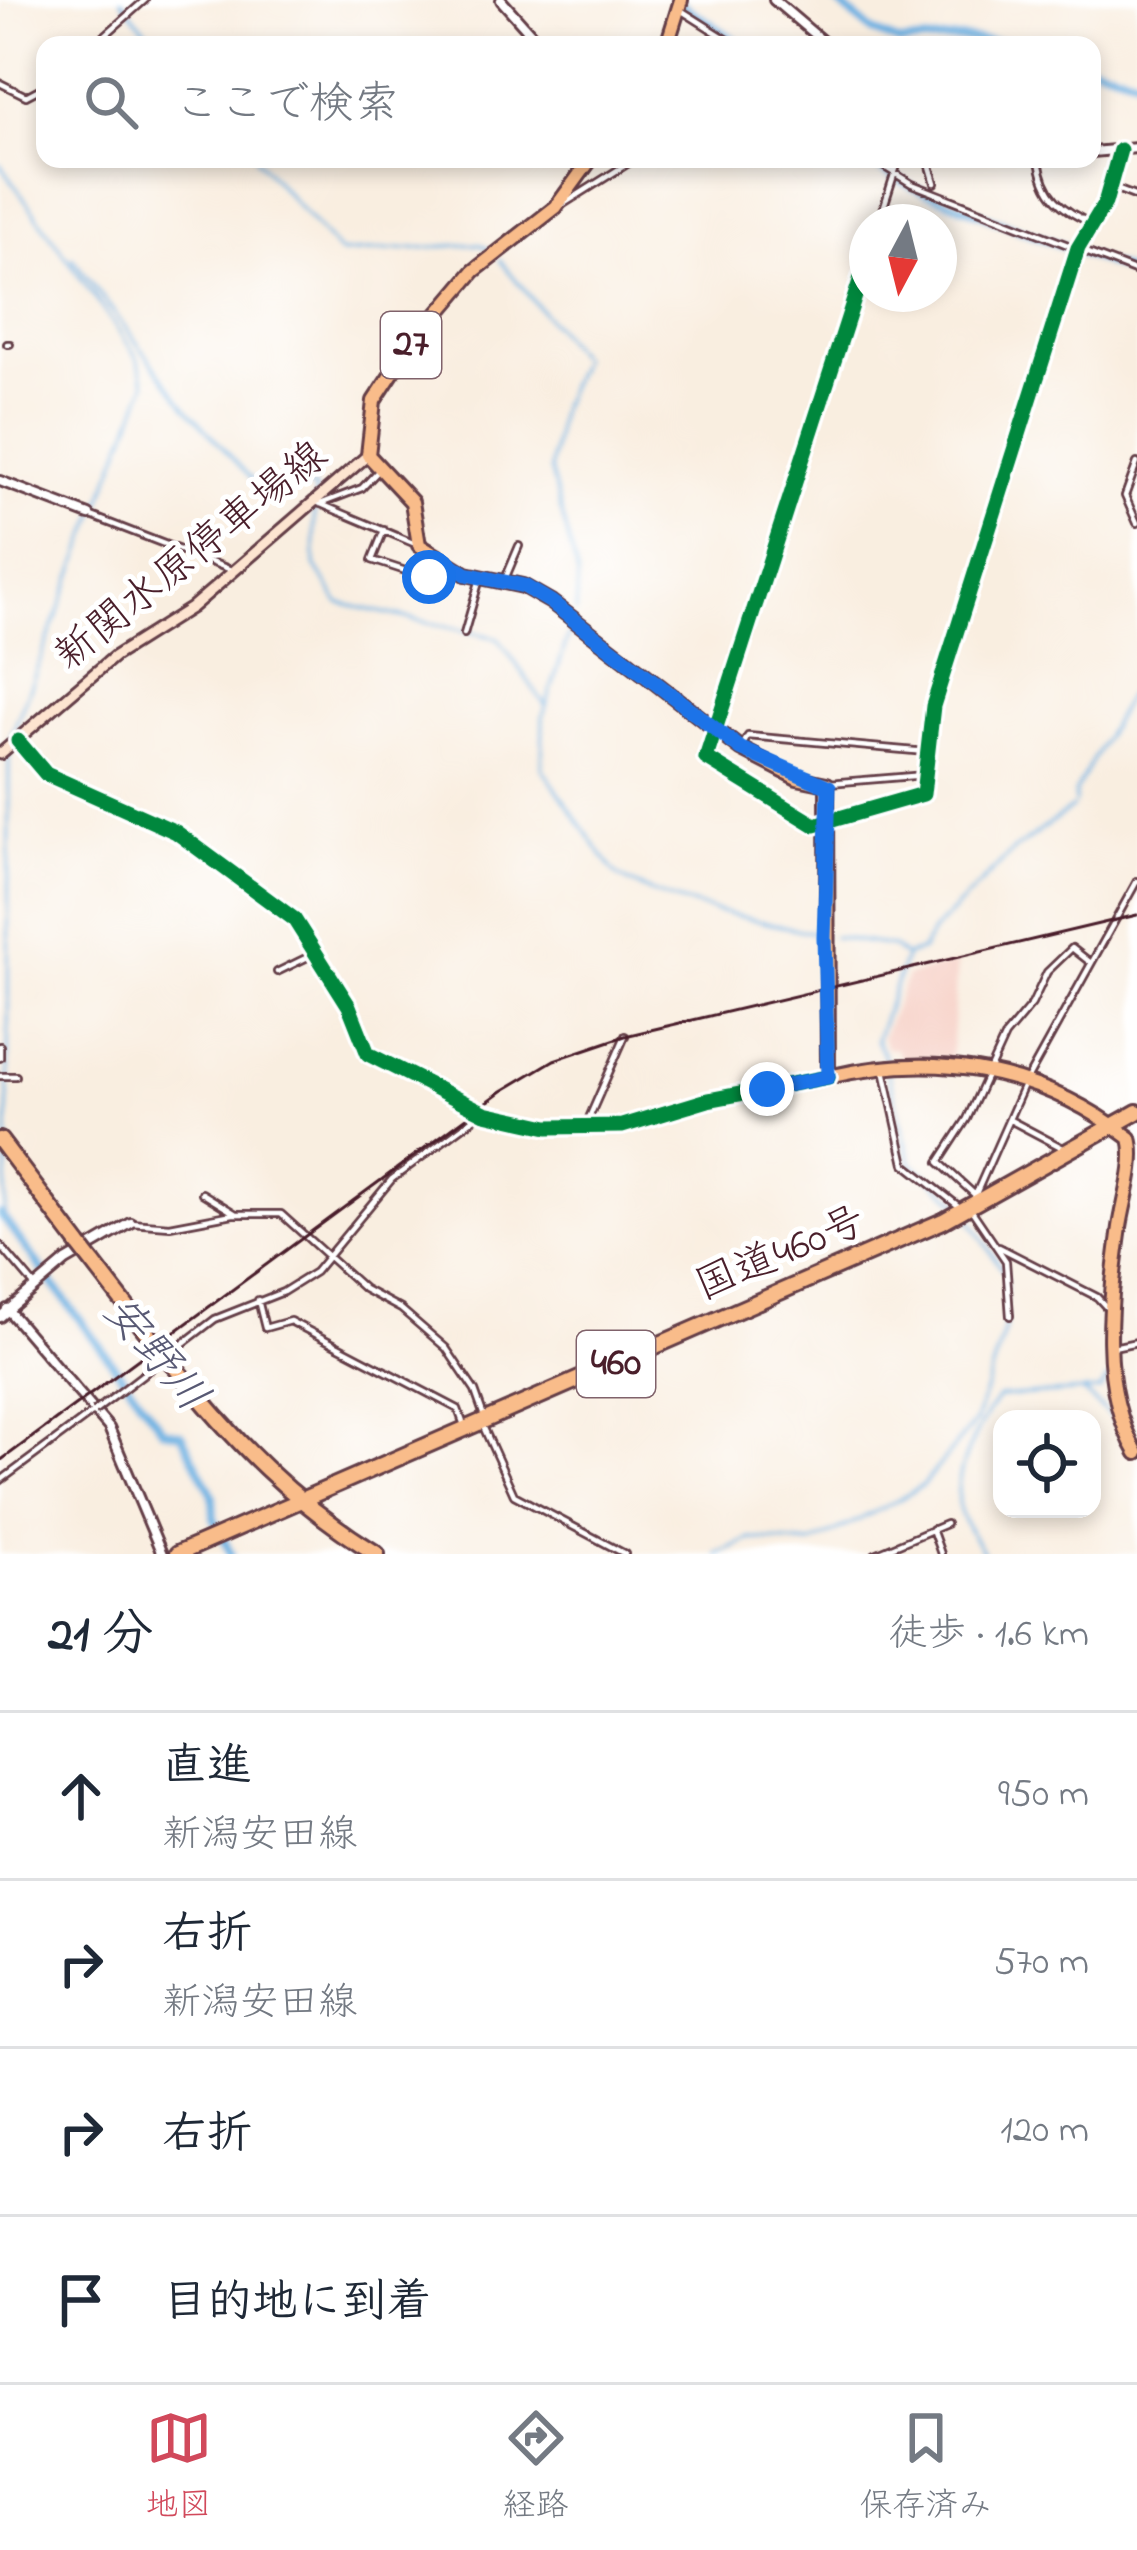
<!DOCTYPE html>
<html lang="ja">
<meta charset="utf-8">
<style>
body{margin:0;font-family:"Indie Flower","Klee One",sans-serif;background:#f6f6f7;color:#1f2937}
.controls{position:absolute;right:36px;bottom:36px;display:grid;overflow:hidden;border-radius:24px;box-shadow:0 6px 18px #0003}
.controls button{width:108px;height:108px;display:grid;place-items:center;padding:0;border:0;border-bottom:3px solid #e0e1e3;background:#fff;color:#1f2937;font:60px sans-serif}
.compass{position:absolute;left:849px;top:204px;width:108px;height:108px;border-radius:50%;background:#fff;box-shadow:0 6px 18px #0003;rotate:187deg}
.stop{position:absolute;width:36px;height:36px;margin:-27px;border:9px solid #1a73e8;border-radius:50%;background:#fff}
.stop.end{background:#1a73e8;border-color:#fff;box-shadow:0 3px 12px #0008}
.list{margin:0;padding:0;list-style:none}
h2{display:flex;justify-content:space-between;align-items:center;height:156px;margin:0;padding:0 48px;font-size:51px}
h2 small{font-size:39px;font-weight:400;color:#747a83}
.list li{display:grid;grid-template-columns:78px 1fr auto;gap:36px;align-items:center;box-sizing:border-box;height:168px;padding:0 48px;border-top:3px solid #e0e1e3}
.list b{display:block;font-size:45px;white-space:nowrap}
.list p{margin:0;font-size:39px;white-space:nowrap;color:#747a83}
.list em{font-size:39px;font-style:normal;color:#747a83}
.icon{flex:none;width:66px;height:66px;fill:none;stroke:currentColor;stroke-width:2;stroke-linecap:round;stroke-linejoin:round}
.map{position:relative;flex:none;width:1137px;height:1554px;overflow:hidden}
.search{position:absolute;background:#fff;box-shadow:0 6px 18px #0003;left:36px;right:36px;top:36px;height:132px;display:flex;align-items:center;gap:30px;box-sizing:border-box;padding:0 42px;border-radius:24px;color:#747a83;font-size:45px}
.sheet{height:828px;background:#fff}
nav{display:flex;justify-content:space-around;align-items:center;box-sizing:border-box;height:168px;border-top:3px solid #e0e1e3;background:#fff;font-size:33px;color:#747a83}
nav a{display:grid;justify-items:center;gap:6px}
nav .on{color:#d1495b}
.map>svg:first-child{display:block}
</style>
<div class="map">
<svg width="1137" height="1554" viewBox="0 0 1137 1554">
<rect width="100%" height="100%" fill="#fff"/>
<filter id="ink" filterUnits="userSpaceOnUse"><feTurbulence type="fractalNoise" baseFrequency=".00833" numOctaves="2"/><feDisplacementMap in="SourceGraphic" scale="24" xChannelSelector="R" yChannelSelector="G"/><feConvolveMatrix kernelMatrix="1 2 1 2 8 2 1 2 1" color-interpolation-filters="sRGB"/></filter>
<filter id="wash" filterUnits="userSpaceOnUse"><feTurbulence type="fractalNoise" baseFrequency=".004" numOctaves="4" result="noise"/><feDisplacementMap in="SourceGraphic" scale="48" xChannelSelector="R" yChannelSelector="G"/><feGaussianBlur stdDeviation="2.7" result="paint"/><feColorMatrix in="noise" values="0 0 0 0 0 0 0 0 0 0 0 0 0 0 0 0 0 1.4 0 .05"/><feComposite in="paint" operator="in"/></filter>
<g filter="url(#wash)">
<rect width="100%" height="100%" fill="#f9eee0"/>
<path fill="#f7d1c7" d="M957 963 951 1058H900L897 1049 886 1048 882 1038 907 976Z"/>
<g fill="none" stroke-linecap="round" stroke-linejoin="round">
<path stroke="#6cb1e2" stroke-width="3" d="M121 0 158 45
M256 159 340 253 479 244 494 252
M0 164 137 357 146 384 10 739
M72 258 187 408 253 481 315 488V496
M500 260 581 359 560 407 550 469 578 576 576 612
M314 508 315 565 339 603 498 638 545 705
M571 627 543 716 542 768 613 871C641 900 780 925 824 935
M1075 803V792L1137 679
M834 937 892 946 904 956
M906 956 922 950 932 932 1014 850 1073 807
M886 1060 876 1040 905 958
M887 1070 911 1162 963 1206
M8 1141 9 748
M4 1218 8 1162
M1083 1392 1116 1421
M716 1554 751 1539 811 1544 898 1500 923 1485 975 1422 1005 1329V1274L967 1215
M984 1554C976 1540 959 1518 958 1502 955 1466 978 1426 998 1397L1100 1390 1108 1379"/>
<path stroke="#6cb1e2" stroke-width="8" d="M675 0 743 45
M834 0 873 32 900 43 962 39 1032 45
M1092 65 1137 78
M863 159 914 188 1137 275
M0 1214 163 1430 181 1434 213 1495 214 1518 231 1554"/>
</g>
</g>
<g filter="url(#ink)">
<g fill="none" stroke-linecap="round" stroke-linejoin="round">
<g stroke="#643e46" stroke-width="10">
<path id="minor" d="M679 9 736 45
M94 45 145 0
M0 83 26 96 45 86
M872 159 912 184 1137 272
M928 159 935 183
M1039 159C1043 195 1062 211 1095 225
M1111 187 1137 197
M562 205 635 159
M879 222 899 159
M7 344H10
M1137 463 1125 496 1137 523
M316 502 413 543
M320 504 362 488 379 470
M89 515 234 571
M384 530 372 560 427 578 437 562
M505 579 519 546
M464 634 479 582
M18 741 46 774 176 832 294 919 349 1006 368 1054 485 1113 548 1127 622 1126 708 1100 824 1078
M741 748 748 736 926 752
M829 783 925 775
M833 820 923 794 933 706 1078 248 1105 203 1120 150
M822 823H810L706 758 867 259
M277 972 316 953
M0 1058V1046
M884 1070 905 1164 961 1208
M0 1076H16
M1010 1120 1063 1148
M585 1127 625 1036
M202 1193 236 1214
M975 1195 939 1162 967 1119 1005 1036 1032 1004 1047 972 1072 948 1091 963
M974 1198 1025 1083 1137 881
M970 1208 1006 1261 1010 1316
M131 1223 170 1226 233 1214H281L364 1289 401 1309 446 1348 475 1391 485 1419
M0 1245 34 1285
M999 1247 1097 1297 1108 1309
M258 1300 265 1328 290 1321 458 1409 465 1428
M1113 1347 1137 1342
M99 1408 215 1319 283 1292 315 1272 392 1179 483 1112
M482 1424 514 1495 625 1554
M0 1481 92 1413
M932 1529 941 1554
M875 1554 946 1524"/>
</g>
<g stroke="#643e46" stroke-width="14">
<path id="tertiary" d="M501 0 541 45
M774 0 827 45
M1092 152 1137 148
M0 481 89 515
M7 1309 109 1428 162 1554
M0 1317 66 1261 131 1223"/>
</g>
<g stroke="#643e46" stroke-width="15">
<path id="secondary" d="M0 754 115 656 191 608 368 455"/>
</g>
<g stroke="#643e46" stroke-width="18">
<path id="primary" d="M667 45 681 0
M591 159 556 207 474 271 408 349 374 401 368 455 412 502 419 545 466 574 523 586 551 602 741 749 797 778 827 784 828 1077C938 1051 1038 1068 1130 1138 1137 1162 1124 1200 1120 1227 1110 1299 1098 1388 1137 1453"/>
</g>
<g stroke="#643e46" stroke-width="20">
<path id="trunk" d="M0 1140 79 1245
M93 1263 147 1333
M171 1362C230 1438 295 1504 377 1554
M177 1554 943 1221 1137 1112"/>
</g>
<use href="#minor" stroke="#fff" stroke-width="4.5"/>
<use href="#tertiary" stroke="#fff" stroke-width="8"/>
<use href="#secondary" stroke="#fde4d0" stroke-width="9"/>
<use href="#primary" stroke="#f9bc8a" stroke-width="12"/>
<use href="#trunk" stroke="#f9bc8a" stroke-width="14"/>
<path stroke="#4a1f2b" stroke-width="3" d="M0 1461 502 1091 554 1060 625 1036 1137 915"/>
<g stroke="#643e46" stroke-width="10" stroke-linecap="butt">
<path id="minor-bridge" d="M94 1412 99 1408"/>
</g>
<g stroke="#643e46" stroke-width="20" stroke-linecap="butt">
<path id="trunk-bridge" d="M79 1245 93 1263
M147 1333 171 1362"/>
</g>
<use href="#minor-bridge" stroke="#fff" stroke-width="4.5"/>
<use href="#trunk-bridge" stroke="#f9bc8a" stroke-width="14"/>
<g stroke="#fff" stroke-width="22">
<path id="cycleway" d="M867 259 706 758 815 825 923 794 933 706 1078 248 1105 203 1120 150
M18 741 46 774 176 832 294 919 349 1006 368 1054 485 1113 548 1127 622 1126 708 1100 828 1077"/>
</g>
<use href="#cycleway" stroke="#00873e" stroke-width="15"/>
</g>
</g>
<g fill="none" stroke-linecap="round" stroke-linejoin="round" filter="url(#ink)">
<path stroke="#1a73e8" stroke-width="15" d="M429 577 440 557 466 574 524 586 551 602 741 749 829 787 824 938 828 1077 767 1089"/>
</g>
<g text-anchor="middle" dominant-baseline="central" stroke-width="10" stroke-linejoin="round" paint-order="stroke">
<g fill="#fff" stroke="#80626b" stroke-width="3">
<rect x="381" y="312" width="60" height="66" rx="9"/>
<rect x="577" y="1331" width="78" height="66" rx="9"/>
</g>
<g font-size="39" font-weight="bold" fill="#4a1f2b">
<text x="411" y="345">27</text>
<text x="616" y="1364">460</text>
</g>
<g font-size="42" fill="#4a1f2b" stroke="#fff">
<text transform="translate(192 557) rotate(-39)">新関水原停車場線</text>
<text transform="translate(781 1255) rotate(-23)">国道460号</text>
</g>
<g font-size="45" font-style="italic" fill="#585974" stroke="#fff">
<text transform="translate(154 1355) rotate(50)">安野川</text>
</g>
</g>
</svg>
<div class="controls">
<button><svg class="icon" aria-label="locate" viewBox="0 0 24 24"><circle cx="12" cy="12" r="6"/><path d="M12 2v4M12 18v4M2 12h4M18 12h4"/></svg></button>
</div>
<svg class="compass" viewBox="-18 -18 36 36"><path d="M0-13l5 13h-10z" fill="#e53935"/><path d="M0 13l5-13h-10z" fill="#747a83"/></svg>
<div class="stop" style="left:429px;top:577px"></div>
<div class="stop end" style="left:767px;top:1089px"></div>
<div class="search"><svg class="icon" aria-label="search" viewBox="0 0 24 24"><circle cx="10" cy="10" r="6"/><path d="M15 15l6 6"/></svg>ここで検索</div>
</div>
<section class="sheet">
<h2>21 分<small>徒歩 · 1.6 km</small></h2>
<ul class="list">
<li><svg class="icon" aria-label="ahead" viewBox="0 0 24 24"><path d="M12 20V5M6 11l6-6 6 6"/></svg><div><b>直進</b><p>新潟安田線</p></div><em>950 m</em></li>
<li><svg class="icon" aria-label="right" viewBox="0 0 24 24"><path d="M7 20v-9h11M14 6l5 5-5 5"/></svg><div><b>右折</b><p>新潟安田線</p></div><em>570 m</em></li>
<li><svg class="icon" aria-label="right" viewBox="0 0 24 24"><path d="M7 20v-9h11M14 6l5 5-5 5"/></svg><div><b>右折</b></div><em>120 m</em></li>
<li><svg class="icon" aria-label="arrive" viewBox="0 0 24 24"><path d="M6 21V4h12l-3 4 3 4H6"/></svg><div><b>目的地に到着</b></div></li>
</ul>
</section>
<nav>
<a class="on"><svg class="icon" aria-label="map" viewBox="0 0 24 24"><path d="M3 6l6-2 6 2 6-2v14l-6 2-6-2-6 2zM9 4v14M15 6v14"/></svg>地図</a>
<a><svg class="icon" aria-label="directions" viewBox="0 0 24 24"><path d="M12 3l9 9-9 9-9-9zM9 14v-3h6M13 9l2 2-2 2"/></svg>経路</a>
<a><svg class="icon" aria-label="saved" viewBox="0 0 24 24"><path d="M7 4h10v16l-5-4-5 4z"/></svg>保存済み</a>
</nav>
